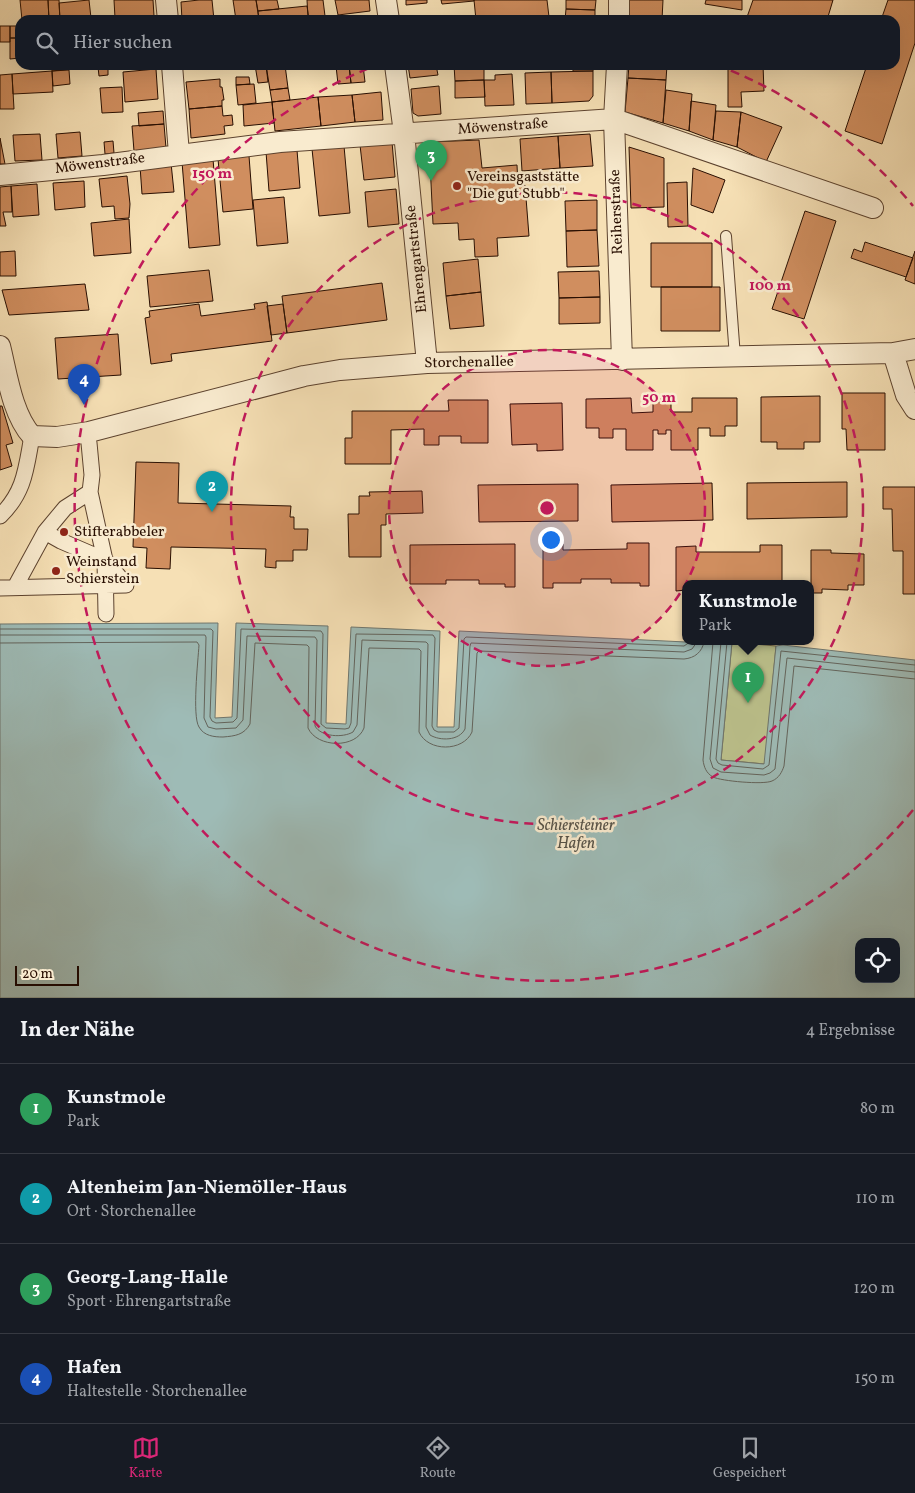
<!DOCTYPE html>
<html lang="de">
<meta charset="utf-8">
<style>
body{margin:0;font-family:Vollkorn,serif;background:#20242c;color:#f1f3f6}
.controls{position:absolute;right:15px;bottom:15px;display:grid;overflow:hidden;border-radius:10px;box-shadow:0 5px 20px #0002}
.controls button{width:45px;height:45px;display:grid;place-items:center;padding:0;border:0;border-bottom:1px solid #363941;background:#171b24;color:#f1f3f6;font:25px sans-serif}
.scale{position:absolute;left:15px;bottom:12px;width:64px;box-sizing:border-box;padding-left:5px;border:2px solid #280e01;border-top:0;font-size:14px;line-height:18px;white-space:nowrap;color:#280e01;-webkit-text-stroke:4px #f9ebcf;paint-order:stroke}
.you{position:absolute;left:550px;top:539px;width:18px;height:18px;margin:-12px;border:4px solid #fff;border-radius:50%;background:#1a73e8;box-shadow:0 0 0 8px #1a73e833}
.badge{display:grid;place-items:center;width:32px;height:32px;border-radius:50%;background:#db2777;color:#fff;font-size:16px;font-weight:700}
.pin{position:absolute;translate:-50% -41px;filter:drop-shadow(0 1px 2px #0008)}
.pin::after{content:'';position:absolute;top:26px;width:18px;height:15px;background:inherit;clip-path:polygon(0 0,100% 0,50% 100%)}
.popup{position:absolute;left:682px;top:580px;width:132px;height:65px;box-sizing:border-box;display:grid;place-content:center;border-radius:10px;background:#171b24;filter:drop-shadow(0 1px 4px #0005);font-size:16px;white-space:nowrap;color:#9ea1a6}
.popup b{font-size:19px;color:#f1f3f6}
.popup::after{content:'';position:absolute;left:50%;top:100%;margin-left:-10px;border:10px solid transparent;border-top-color:#171b24}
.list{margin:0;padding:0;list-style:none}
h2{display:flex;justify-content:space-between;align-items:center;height:65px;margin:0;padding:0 20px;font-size:21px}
h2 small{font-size:16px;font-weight:400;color:#9ea1a6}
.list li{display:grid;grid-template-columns:32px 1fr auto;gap:15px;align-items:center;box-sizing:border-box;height:90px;padding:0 20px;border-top:1px solid #363941}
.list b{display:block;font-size:19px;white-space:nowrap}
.list p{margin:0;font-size:16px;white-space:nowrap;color:#9ea1a6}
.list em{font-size:16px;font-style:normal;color:#9ea1a6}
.icon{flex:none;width:28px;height:28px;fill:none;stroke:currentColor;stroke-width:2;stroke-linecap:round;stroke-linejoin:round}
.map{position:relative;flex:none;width:915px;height:998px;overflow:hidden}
.search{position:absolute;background:#171b24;box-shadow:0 5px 20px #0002;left:15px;right:15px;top:15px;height:55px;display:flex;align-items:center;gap:12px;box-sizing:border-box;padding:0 18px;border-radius:15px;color:#9ea1a6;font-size:19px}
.sheet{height:425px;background:#171b24}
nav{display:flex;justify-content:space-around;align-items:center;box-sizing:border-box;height:70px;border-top:1px solid #363941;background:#171b24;font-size:14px;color:#9ea1a6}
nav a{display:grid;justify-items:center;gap:2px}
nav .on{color:#db2777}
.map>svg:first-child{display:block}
</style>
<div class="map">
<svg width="915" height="998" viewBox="0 0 915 998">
<rect width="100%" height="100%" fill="#f6e0b5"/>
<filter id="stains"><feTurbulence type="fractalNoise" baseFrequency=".004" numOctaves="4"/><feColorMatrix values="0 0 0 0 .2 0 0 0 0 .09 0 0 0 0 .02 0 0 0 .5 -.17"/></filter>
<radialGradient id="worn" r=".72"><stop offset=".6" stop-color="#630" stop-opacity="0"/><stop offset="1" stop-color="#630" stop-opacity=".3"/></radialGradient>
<path fill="#bcc28d" stroke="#726847" d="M732 642 776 646 765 764 721 760Z"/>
<path fill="#9ebbb6" stroke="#6f766e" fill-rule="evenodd" d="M218 623 215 718 232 717 236 623 328 626 326 723 346 724 351 627 440 631 437 727H454L459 631 686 642H732L721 760 764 764 776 646 783 645 915 660V998H0V624ZM859 942H896V979H859Z"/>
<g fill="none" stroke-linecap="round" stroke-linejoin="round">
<path stroke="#63645c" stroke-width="1" d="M0 629H211L213 631 210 717 212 721 216 723 233 722 237 718 241 629 321 631 323 634 321 724 326 728 345 729 349 728 351 723 356 634 433 635 435 638 432 726 434 730 438 732H454L459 728 464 639 466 637 684 646 690 642
M0 635H205L206 637 204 718 208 727 216 729 236 728 243 720 247 636 315 637 317 640 315 726C321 737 343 738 353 732L357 725 362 640 426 642 428 644 426 727 430 735C440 741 459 741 465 729L470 646 471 643 684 652 692 649 697 642
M713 642 703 760C704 767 706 773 713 777 721 781 763 785 772 781 779 778 782 772 784 766L794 666 915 679
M721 642 710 759 713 768 721 772 764 775 770 773 775 769 787 658 915 672
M727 642 716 759 718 763 722 765 763 769 769 765 781 651 915 665
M0 643 197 642 199 645C198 661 192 716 199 727 204 736 214 737 223 737 235 736 244 735 250 724L255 643 307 645 309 647 308 728C317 748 356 749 364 728L369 648 419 649 421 651 419 732C428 752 463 752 472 732L477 653 479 651 684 659C695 658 702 652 704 642"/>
</g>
<path fill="#d08e5f" stroke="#280e01" d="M20 0H48L49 20H22Z
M48 0H59L60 20H49Z
M89 0 91 18 60 20 59 3Z
M114 0H153L154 16 115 18Z
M199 0H212L214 20H182L181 2Z
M233 0H256L259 20H236Z
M256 0H277L279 9 258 11Z
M307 0H323L325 16 308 17Z
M335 0H369L370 11 338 15Z
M406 0H427V3L406 5Z
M441 0H474V1L442 4Z
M474 0H547L549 17 521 20H476Z
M566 0H596L595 10 566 9Z
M626 0H663L662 20H625Z
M706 0H742V10L705 4Z
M753 0H833L827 20H746Z
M888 0H915V43L882 144 845 131 867 65H895V20H881Z
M307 6 309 20H259L258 11Z
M566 9 595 10V20H565Z
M154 16V20H115V18Z
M0 26H10V42H0Z
M10 26H18L19 38H10Z
M10 38H20V58L10 59Z
M52 65H81V68L52 71Z
M255 65H266L268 82 258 83Z
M266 65H285L288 88 270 90Z
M331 65H349L351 83 338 84 336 66 331 67Z
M349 65H363L365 82 351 83Z
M408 65H436L438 75 410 78Z
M454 65H484V80L455 81Z
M573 65H594L593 71H573Z
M629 65H667L666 80 628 78Z
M763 65 764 91 741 92 742 107H728V66Z
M108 66V75L99 76 98 67Z
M156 69 158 99 125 102 123 72Z
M69 70 70 84 53 86 52 71Z
M52 71 53 92 13 94 12 74Z
M593 71V96L589 101 552 103 551 72Z
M551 72 552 103 526 104 525 73Z
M12 74 14 109H0V75Z
M512 74 514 105 485 106 484 80H495V75Z
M236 77H249L250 84 236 85Z
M628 78 666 80 663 123 625 112Z
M220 79V87H222L224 100H222V106L189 109 186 82Z
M484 80 485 97 455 98V81Z
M254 84 256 103 238 105 236 85Z
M439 86 441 114 418 116 413 113 411 89Z
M122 87 123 112 102 113 100 88Z
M288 88 290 100 272 102 270 90Z
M666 90 692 94 689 131 663 123Z
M381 92 383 120 355 122 352 95Z
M352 95 355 122 321 126 318 97Z
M318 97 321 126 275 131 272 102Z
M691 101 716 105 713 140 689 131Z
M272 102 274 123 244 126 243 105Z
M222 106 223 116 232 115 233 125 224 126 225 134 191 138 189 109Z
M163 111 164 124 139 126 138 113Z
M716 111 741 112 737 147 713 140Z
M741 112 782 127 766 162 737 147Z
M164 124 166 148 134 151 132 126Z
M80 132 82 156 58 158 56 134Z
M40 134 42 160 15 161 13 135Z
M590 134 593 166 560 168 558 136Z
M558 136 560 168 522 171 520 139Z
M0 138 5 164H0Z
M479 140 482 168 517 165 518 186 525 185 529 236 497 238 498 256 475 257 474 239 459 240 458 223 433 224 429 142Z
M113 141 114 153 105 154 104 142Z
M392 142 395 177 364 180 360 145Z
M344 146 350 213 319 216 312 149Z
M629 147 664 158V207L631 208Z
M297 150 300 188 269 191 266 152Z
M249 156 253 209 223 212 218 159Z
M213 159 220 245 189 248 182 162Z
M171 163 174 192 142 194 140 166Z
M693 168 725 180 713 213 691 205Z
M127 176 130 204 129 218 115 219 114 206 102 207 99 179Z
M84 181 85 207 55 210 53 183Z
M687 182 688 226 668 227 667 183Z
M37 184 39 215 13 217 11 186Z
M11 186 12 212H3L6 226H0V187Z
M396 189 399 224 368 227 365 192Z
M284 197 288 243 257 246 253 200Z
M597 200V230L566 231 565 201Z
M805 211 836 221 804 319 772 309Z
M129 219 131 253 94 256 91 223Z
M597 230 599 266 567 267 566 231Z
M865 242 913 258 906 277 851 258 854 249 862 252Z
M651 243H712V287H651Z
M15 251 16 276H0V252Z
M915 251V284L905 280Z
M478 259 481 292 446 296 443 263Z
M209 270 213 301 150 307 147 276Z
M599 271 600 297 559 298 558 272Z
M382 283 387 320 287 333 282 296Z
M85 284 89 310 9 315 2 290Z
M661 287H720V331H661Z
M481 292 484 326 450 329 446 296Z
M600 297V323L559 324V298Z
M267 302 272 341 171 354 172 361 151 364 145 318 150 317 149 311 199 304 201 316 255 309 254 304Z
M283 304 287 333 271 335 267 306Z
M118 334 121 375 58 379 55 338Z
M842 393H885V450H847L846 429H842Z
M820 396V442H804V449H777V442H761V397Z
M631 398 632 413 653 412V402H671V412H692V398H737V426H725V436H710V428H698V450H671V430H666V434H658V430H653V450H626V429H613V438H599V428H586V399Z
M448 400H488V443H461V436H439V445H424V429L391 430V464H345V438H352V411H449Z
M562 403 563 450 537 451V444L512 445 510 404Z
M0 406H2L13 443 6 445 12 466 0 470Z
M136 462 179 463 178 503 291 506 290 517H294V529H308L307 550H293V561H276V568L265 567 266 549 171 547 170 569 146 568 147 548 133 547Z
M847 482V517L747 519V483Z
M712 483 713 520 612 522 611 485Z
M578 484V521L479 522 478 485Z
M883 487H915V594H903V551H893L892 509H883Z
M422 491 423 513 386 514V525H381V557H349L348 514H359V496H370L369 492Z
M627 543H649V586H640V583H611V579H581V583H553V588H543V544H563V550L627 549Z
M515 544V587H505V584H479V580H446V584H410V545Z
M760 545H782V584H745V582L699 583V584H686V590L676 591V547L696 546V552H760Z
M811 550H831V553L864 554V585H848V590L822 589V593H811Z"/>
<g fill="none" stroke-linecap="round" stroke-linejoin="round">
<g stroke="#5c422e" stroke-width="12">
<path id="service" d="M726 236 735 357"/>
</g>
<g stroke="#5c422e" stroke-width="17">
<path id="pedestrian" d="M89 443 92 475 90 492 105 560 106 614
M0 516C25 492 26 468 32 436
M45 532 61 541 105 560 126 585
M15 587 45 532 65 508 90 492
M0 588 126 585"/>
</g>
<g stroke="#5c422e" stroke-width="22">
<path id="minor" d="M166 0 168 20
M386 0 389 20
M619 20V0
M172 65 179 154
M395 65 404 133 427 363
M617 65 614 119 622 360
M0 175 103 165 280 142 614 119 873 208
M0 346C7 374 12 414 32 436L57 437 89 432 304 376 340 370 427 363 893 353 915 349
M893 353 906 395 915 409"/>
</g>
<use href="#service" stroke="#f9ebcf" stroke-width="10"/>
<use href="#pedestrian" stroke="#f9ebcf" stroke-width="15"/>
<use href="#minor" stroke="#f9ebcf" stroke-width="20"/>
</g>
<circle cx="547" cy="508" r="158" fill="#c2185b" fill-opacity=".12"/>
<g fill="none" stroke="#c2185b" stroke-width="2.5" stroke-dasharray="9 6">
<circle cx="547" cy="508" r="158"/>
<circle cx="547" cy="508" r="316"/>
<path d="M913 810A474 474 0 1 1 377 65M717 65A474 474 0 0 1 913 206"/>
</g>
<g fill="#8f2418" stroke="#f9ebcf" stroke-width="2">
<circle cx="457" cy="186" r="5"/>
<circle cx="64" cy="532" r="5"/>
<circle cx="56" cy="571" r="5"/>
</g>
<g text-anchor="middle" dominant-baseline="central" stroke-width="5" stroke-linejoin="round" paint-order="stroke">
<g font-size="15" fill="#280e01" stroke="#f9ebcf">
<text transform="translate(503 127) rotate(-4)">Möwenstraße</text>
<text transform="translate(100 164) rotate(-7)">Möwenstraße</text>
<text transform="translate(617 212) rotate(-92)">Reiherstraße</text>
<text transform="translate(417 259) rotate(-96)">Ehrengartstraße</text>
<text transform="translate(469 363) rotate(-1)">Storchenallee</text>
</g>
<g font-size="15" fill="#280e01" stroke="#f9ebcf" text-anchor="start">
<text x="467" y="177">Vereinsgaststätte<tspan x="467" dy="17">"Die gut Stubb"</tspan></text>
<text x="74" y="532">Stifterabbeler</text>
<text x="66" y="562">Weinstand<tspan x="66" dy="17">Schierstein</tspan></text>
</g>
<g font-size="16" font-style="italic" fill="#575349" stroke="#f9ebcf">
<text x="576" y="826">Schiersteiner<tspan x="576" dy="18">Hafen</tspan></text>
</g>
</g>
<circle cx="547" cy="508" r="8" fill="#c2185b" stroke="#f9ebcf" stroke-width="2.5"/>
<g font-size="15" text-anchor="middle" font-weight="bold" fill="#c2185b" stroke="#f9ebcf" stroke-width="5" stroke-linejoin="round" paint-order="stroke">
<text x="212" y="178">150 m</text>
<text x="770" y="290">100 m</text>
<text x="659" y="402">50 m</text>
</g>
<rect width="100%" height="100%" filter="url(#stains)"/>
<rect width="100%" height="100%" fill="url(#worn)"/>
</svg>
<div class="controls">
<button><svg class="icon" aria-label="locate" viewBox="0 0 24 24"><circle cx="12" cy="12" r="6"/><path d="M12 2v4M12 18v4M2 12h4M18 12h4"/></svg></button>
</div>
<div class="scale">20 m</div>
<div class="you"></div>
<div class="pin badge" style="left:748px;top:703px;background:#2e9e5b">1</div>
<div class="popup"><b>Kunstmole</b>Park</div>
<div class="pin badge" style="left:212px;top:512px;background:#0f9aa8">2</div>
<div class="pin badge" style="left:431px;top:181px;background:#2e9e5b">3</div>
<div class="pin badge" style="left:84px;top:405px;background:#1a4fb4">4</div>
<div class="search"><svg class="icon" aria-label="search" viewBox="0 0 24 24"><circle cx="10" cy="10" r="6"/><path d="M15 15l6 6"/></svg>Hier suchen</div>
</div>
<section class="sheet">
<h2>In der Nähe<small>4 Ergebnisse</small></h2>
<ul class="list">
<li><span class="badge" style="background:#2e9e5b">1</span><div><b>Kunstmole</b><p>Park</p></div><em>80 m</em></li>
<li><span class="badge" style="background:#0f9aa8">2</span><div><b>Altenheim Jan-Niemöller-Haus</b><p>Ort · Storchenallee</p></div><em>110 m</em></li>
<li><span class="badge" style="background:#2e9e5b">3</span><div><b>Georg-Lang-Halle</b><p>Sport · Ehrengartstraße</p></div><em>120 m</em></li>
<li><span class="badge" style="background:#1a4fb4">4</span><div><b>Hafen</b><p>Haltestelle · Storchenallee</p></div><em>150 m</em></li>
</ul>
</section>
<nav>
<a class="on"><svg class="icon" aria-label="map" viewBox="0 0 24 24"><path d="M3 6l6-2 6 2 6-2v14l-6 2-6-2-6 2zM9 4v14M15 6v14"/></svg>Karte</a>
<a><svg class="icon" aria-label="directions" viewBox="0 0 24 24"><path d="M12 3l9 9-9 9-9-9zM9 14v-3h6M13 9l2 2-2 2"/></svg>Route</a>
<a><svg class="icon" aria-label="saved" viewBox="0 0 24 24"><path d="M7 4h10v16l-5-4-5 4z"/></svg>Gespeichert</a>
</nav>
